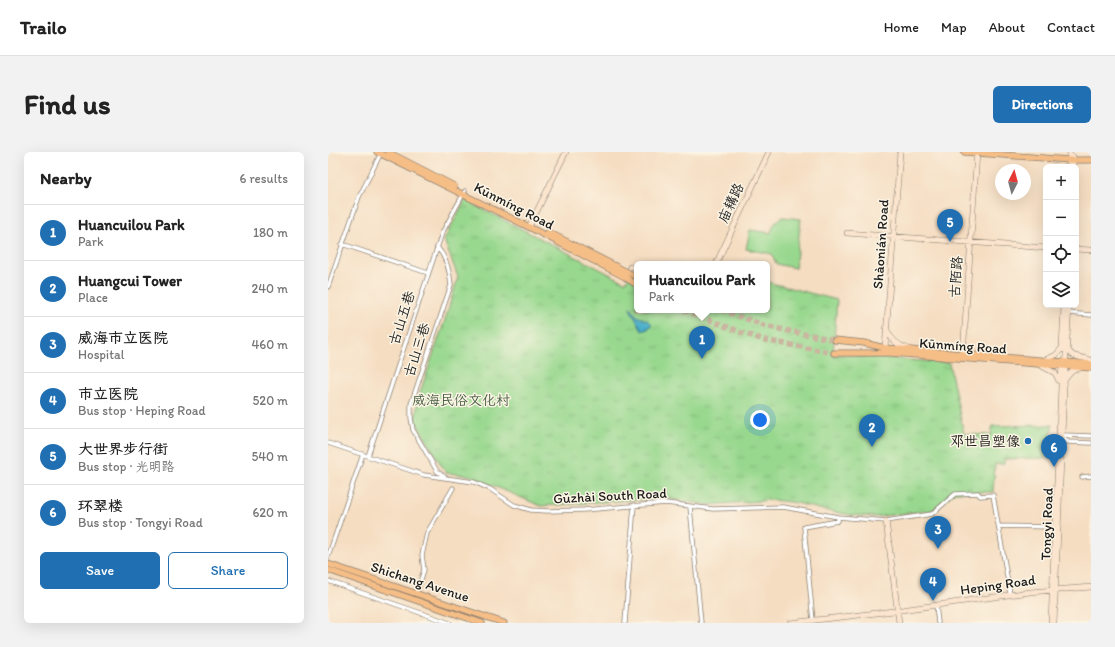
<!DOCTYPE html>
<meta charset="utf-8">
<style>
body{margin:0;font-family:Itim,"LXGW WenKai TC",sans-serif;background:#f2f2f2;color:#222}
.controls{position:absolute;right:12px;top:12px;display:grid;overflow:hidden;border-radius:6px;box-shadow:0 4px 16px #0002}
.controls button{width:36px;height:36px;display:grid;place-items:center;padding:0;border:0;border-bottom:1px solid #e0e0e0;background:#fff;color:#222;font:20px sans-serif}
.compass{position:absolute;left:667px;top:12px;width:36px;height:36px;border-radius:50%;background:#fff;box-shadow:0 4px 16px #0002;rotate:6deg}
.you{position:absolute;left:432px;top:268px;width:14px;height:14px;margin:-10px;border:3px solid #fff;border-radius:50%;background:#1a73e8;box-shadow:0 0 0 6px #1a73e833}
.badge{display:grid;place-items:center;width:26px;height:26px;border-radius:50%;background:#1f6fb2;color:#fff;font-size:13px;font-weight:700}
.pin{position:absolute;translate:-50% -33px;filter:drop-shadow(0 1px 2px #0008)}
.pin::after{content:'';position:absolute;top:21px;width:14px;height:12px;background:inherit;clip-path:polygon(0 0,100% 0,50% 100%)}
.popup{position:absolute;left:306px;top:109px;width:136px;height:52px;box-sizing:border-box;display:grid;place-content:center;border-radius:6px;background:#fff;filter:drop-shadow(0 1px 3px #0005);font-size:13px;white-space:nowrap;color:#767676}
.popup b{font-size:15px;color:#222}
.popup::after{content:'';position:absolute;left:50%;top:100%;margin-left:-8px;border:8px solid transparent;border-top-color:#fff}
.list{margin:0;padding:0;list-style:none}
h2{display:flex;justify-content:space-between;align-items:center;height:52px;margin:0;padding:0 16px;font-size:17px}
h2 small{font-size:13px;font-weight:400;color:#767676}
.list li{display:grid;grid-template-columns:26px 1fr auto;gap:12px;align-items:center;box-sizing:border-box;height:56px;padding:0 16px;border-top:1px solid #e0e0e0}
.list b{display:block;font-size:15px;white-space:nowrap}
.list p{margin:0;font-size:13px;white-space:nowrap;color:#767676}
.list em{font-size:13px;font-style:normal;color:#767676}
.actions{display:flex;gap:8px;padding:12px 16px}
.actions a{flex:1;padding:9px 0;border:1px solid #1f6fb2;border-radius:6px;text-align:center;font-size:14px;color:#1f6fb2}
.actions .main{background:#1f6fb2;color:#fff}
.icon{flex:none;width:22px;height:22px;fill:none;stroke:currentColor;stroke-width:2;stroke-linecap:round;stroke-linejoin:round}
.map{position:relative;flex:none;width:763px;height:471px;overflow:hidden;border-radius:6px}
header{display:flex;align-items:center;gap:24px;box-sizing:border-box;height:56px;padding:0 20px;background:#fff;border-bottom:1px solid #e0e0e0}
header strong{font-size:19px}
nav{display:flex;gap:22px;margin-inline-start:auto;font-size:14px}
.intro{display:flex;align-items:center;justify-content:space-between;box-sizing:border-box;height:96px;padding:0 24px}
h1{margin:0;font-size:28px}
.button{padding:10px 18px;border-radius:6px;background:#1f6fb2;color:#fff;font-size:14px;font-weight:700}
main{display:flex;gap:24px;padding:0 24px}
aside{flex:1;background:#fff;border-radius:6px;box-shadow:0 4px 16px #0002}
.map>svg:first-child{display:block}
</style>
<header>
<strong>Trailo</strong>
<nav><a>Home</a><a>Map</a><a>About</a><a>Contact</a></nav>
</header>
<div class="intro"><h1>Find us</h1><a class="button">Directions</a></div>
<main>
<aside>
<h2>Nearby<small>6 results</small></h2>
<ul class="list">
<li><span class="badge">1</span><div><b>Huancuilou Park</b><p>Park</p></div><em>180 m</em></li>
<li><span class="badge">2</span><div><b>Huangcui Tower</b><p>Place</p></div><em>240 m</em></li>
<li><span class="badge">3</span><div><b>威海市立医院</b><p>Hospital</p></div><em>460 m</em></li>
<li><span class="badge">4</span><div><b>市立医院</b><p>Bus stop · Heping Road</p></div><em>520 m</em></li>
<li><span class="badge">5</span><div><b>大世界步行街</b><p>Bus stop · 光明路</p></div><em>540 m</em></li>
<li><span class="badge">6</span><div><b>环翠楼</b><p>Bus stop · Tongyi Road</p></div><em>620 m</em></li>
</ul>
<div class="actions"><a class="main">Save</a><a>Share</a></div>
</aside>
<div class="map">
<svg width="763" height="471" viewBox="0 0 763 471">
<defs>
<pattern id="park-tufts" width="24" height="20" patternUnits="userSpaceOnUse"><rect width="24" height="20" fill="#98d88e"/><path d="M3 7l-1-3M5 7V3M7 7l1-3M15 17l-1-3M17 17v-4M19 17l1-3" fill="none" stroke="#82b97a"/></pattern>
<pattern id="water-waves" width="16" height="10" patternUnits="userSpaceOnUse"><rect width="16" height="10" fill="#49aec8"/><path d="M0 5q4-4 8 0t8 0" fill="none" stroke="#3c8da2"/></pattern>
</defs>
<rect width="100%" height="100%" fill="#fcf5e5"/>
<filter id="ink" filterUnits="userSpaceOnUse"><feTurbulence type="fractalNoise" baseFrequency=".025" numOctaves="2"/><feDisplacementMap in="SourceGraphic" scale="8" xChannelSelector="R" yChannelSelector="G"/><feConvolveMatrix kernelMatrix="1 2 1 2 8 2 1 2 1" color-interpolation-filters="sRGB"/></filter>
<filter id="wash" filterUnits="userSpaceOnUse"><feTurbulence type="fractalNoise" baseFrequency=".012" numOctaves="4" result="noise"/><feDisplacementMap in="SourceGraphic" scale="16" xChannelSelector="R" yChannelSelector="G"/><feGaussianBlur stdDeviation="0.9" result="paint"/><feColorMatrix in="noise" values="0 0 0 0 0 0 0 0 0 0 0 0 0 0 0 0 0 1.4 0 .05"/><feComposite in="paint" operator="in"/></filter>
<g filter="url(#wash)">
<rect width="100%" height="100%" fill="#f5ddc1"/>
<path fill="#98d88e" stroke="#5a7a55" d="M455 65 473 67 467 116 448 112 444 102 418 97 422 78 443 81C445 72 447 70 455 65Z"/>
<path fill="url(#park-tufts)" stroke="#5a7a55" d="M137 48 297 130 306 119H309V158H439V130L509 148 505 202 621 211 636 282 663 283 664 274 724 273 723 306 676 307V312H667L665 340H627L605 358 547 365 523 363 495 358 469 351 445 348 381 353 334 346 213 354 140 323 118 321 87 269 90 246 117 168 130 125 116 88Z"/>
<path fill="url(#water-waves)" stroke="#326572" d="M301 155C305 157 305 160 308 163 313 167 320 167 324 172L320 177 314 179Z"/>
</g>
<g filter="url(#ink)">
<g fill="none" stroke-linecap="round" stroke-linejoin="round">
<path stroke="#cab6a0" stroke-width="5.5" stroke-dasharray="5.5 3" stroke-linecap="butt" d="M356 158 412 180 436 188 506 201
M393 158 441 175 507 188"/>
<g stroke="#887c6e" stroke-width="5">
<path id="street" d="M14 92 100 121
M109 95C118 105 122 120 123 133L83 252V266L85 278 109 319 117 325
M0 135 31 45 53 1
M740 161 763 163
M734 283 740 290 763 291
M734 283 763 284
M723 288H729
M0 291 96 323 146 330 162 337 186 353 203 358 219 359 256 358 338 351 385 357 455 355 510 365 558 369 604 362 627 342 650 341 652 344 665 343 682 442
M40 304 114 81 137 39
M754 325 763 324
M362 355 373 471
M671 374 728 375
M0 405 35 302
M0 429 122 471
M88 442 96 418 94 403 99 381 125 336
M608 453 610 471
M485 469 476 375 510 369V365
M297 471 306 353"/>
</g>
<g stroke="#887c6e" stroke-width="6">
<path id="secondary" d="M741 15 742 0
M745 15V5
M201 75 238 0
M519 81 718 96
M748 97 763 98
M388 112 441 0
M302 115H309
M559 178C563 188 571 194 581 197
M739 194C742 207 752 204 763 208
M734 198 736 153
M558 200 557 196 572 0
M635 202 649 0
M717 208 728 203 735 195
M712 213 727 221 731 229
M737 227 744 219 753 216
M558 369 571 471
M462 471 566 459 702 440 763 435
M723 471 734 210
M726 471 736 235 741 153"/>
</g>
<g stroke="#887c6e" stroke-width="7">
<path id="primary" d="M49 0 201 75 297 125 309 133
M60 0 126 34
M636 0 741 8H763
M220 80 309 125
M507 188 536 191 557 196 763 212
M506 201H563L763 216
M0 412 176 471
M0 418 154 471"/>
</g>
<use href="#street" stroke="#fff" stroke-width="3.5"/>
<use href="#secondary" stroke="#fbe5cf" stroke-width="5"/>
<use href="#primary" stroke="#f6be87" stroke-width="5.5"/>
</g>
</g>
<circle fill="#1f6fb2" stroke="#fcf5e5" stroke-width="1.5" cx="700" cy="289" r="4"/>
<g text-anchor="middle" dominant-baseline="central" stroke-width="3" stroke-linejoin="round" paint-order="stroke">
<g font-size="14" fill="#1c1c1c" stroke="#fcf5e5">
<text transform="translate(403 51) rotate(-65)">庙耩路</text>
<text transform="translate(186 54) rotate(27)">Kūnmíng Road</text>
<text transform="translate(553 92) rotate(-86)">Shàonián Road</text>
<text transform="translate(628 125) rotate(-86)">古陌路</text>
<text transform="translate(74 166) rotate(-72)">古山五巷</text>
<text transform="translate(635 194) rotate(4)">Kūnmíng Road</text>
<text transform="translate(89 198) rotate(-72)">古山三巷</text>
<text transform="translate(282 344) rotate(-3)">Gǔzhài South Road</text>
<text transform="translate(719 372) rotate(-88)">Tongyi Road</text>
<text transform="translate(92 430) rotate(18)">Shichang Avenue</text>
<text transform="translate(670 433) rotate(-8)">Heping Road</text>
</g>
<g font-size="14" fill="#475e44" stroke="#fcf5e5">
<text x="133" y="248">威海民俗文化村</text>
</g>
<g font-size="14" fill="#1c1c1c" stroke="#fcf5e5" text-anchor="end">
<text x="692" y="289">邓世昌塑像</text>
</g>
</g>
</svg>
<div class="controls">
<button>+</button>
<button>−</button>
<button><svg class="icon" aria-label="locate" viewBox="0 0 24 24"><circle cx="12" cy="12" r="6"/><path d="M12 2v4M12 18v4M2 12h4M18 12h4"/></svg></button>
<button><svg class="icon" aria-label="layers" viewBox="0 0 24 24"><path d="M12 4l9 5-9 5-9-5zM3 14l9 5 9-5"/></svg></button>
</div>
<svg class="compass" viewBox="-18 -18 36 36"><path d="M0-13l5 13h-10z" fill="#e53935"/><path d="M0 13l5-13h-10z" fill="#767676"/></svg>
<div class="you"></div>
<div class="pin badge" style="left:374px;top:207px">1</div>
<div class="popup"><b>Huancuilou Park</b>Park</div>
<div class="pin badge" style="left:544px;top:295px">2</div>
<div class="pin badge" style="left:610px;top:397px">3</div>
<div class="pin badge" style="left:605px;top:449px">4</div>
<div class="pin badge" style="left:622px;top:90px">5</div>
<div class="pin badge" style="left:726px;top:315px">6</div>
</div>
</main>
